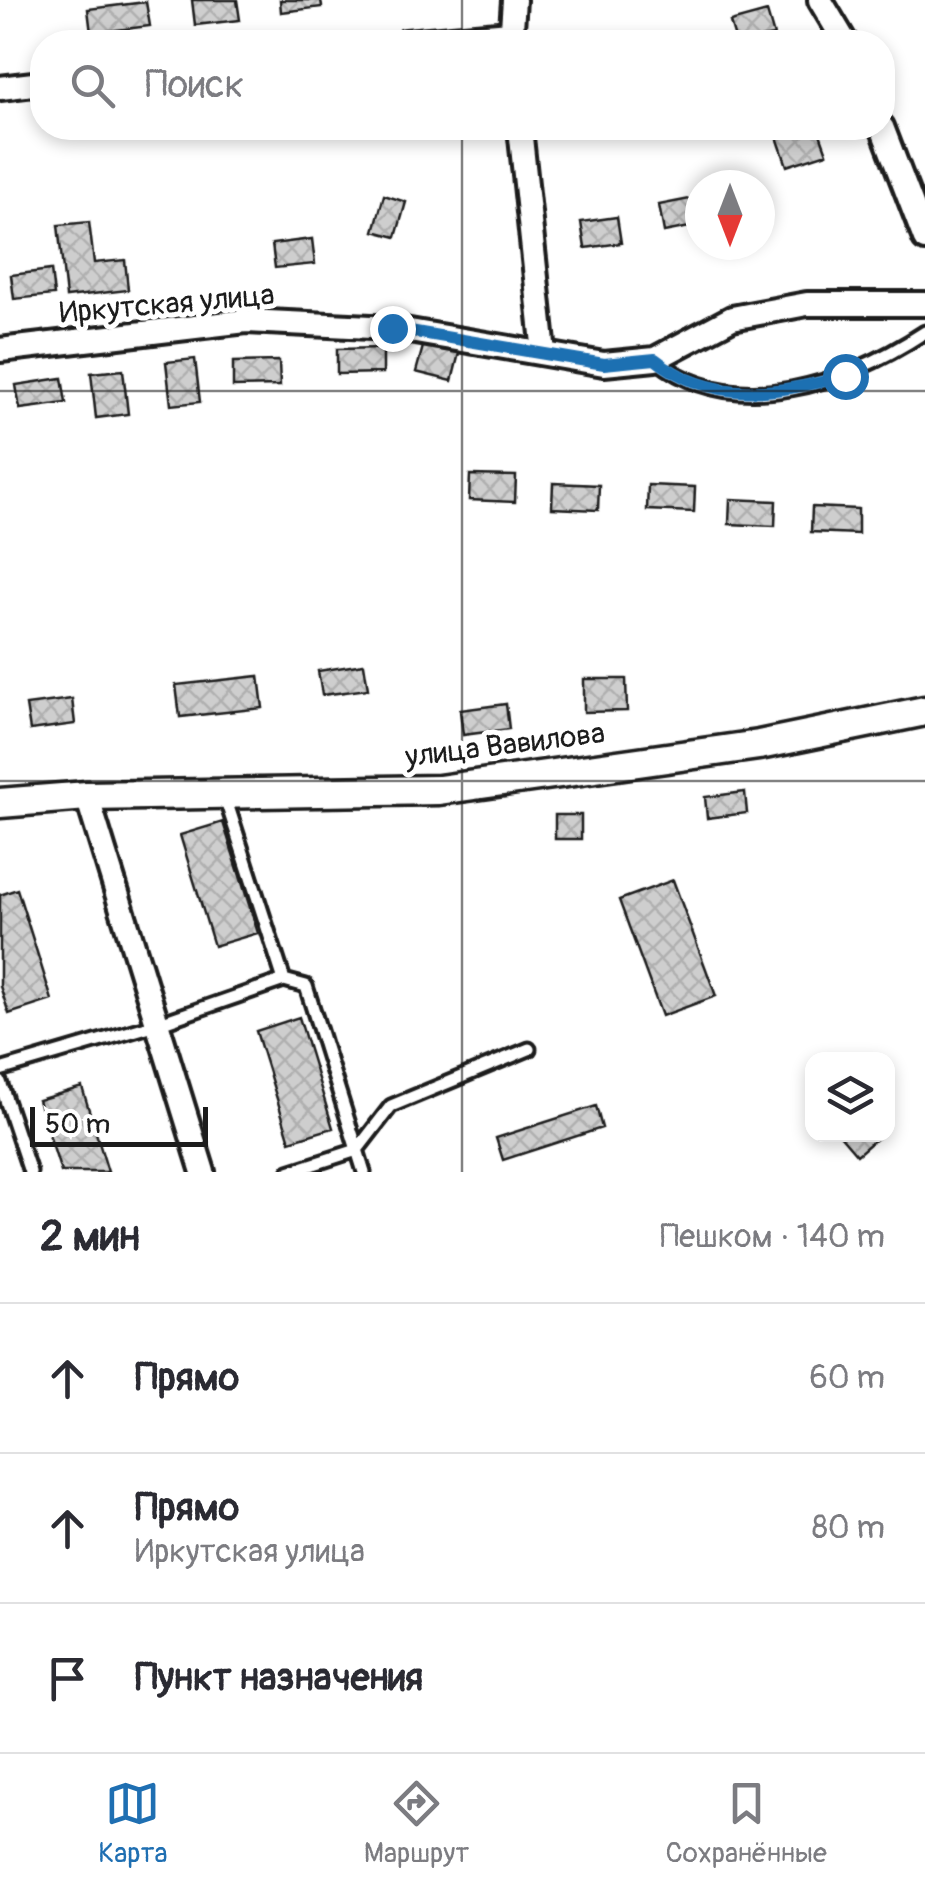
<!DOCTYPE html>
<html lang="ru">
<meta charset="utf-8">
<style>
body{margin:0;font-family:Pangolin,sans-serif;background:#f7f7f7;color:#2b2b33}
.controls{position:absolute;right:30px;bottom:30px;display:grid;overflow:hidden;border-radius:20px;box-shadow:0 5px 15px #0003}
.controls button{width:90px;height:90px;display:grid;place-items:center;padding:0;border:0;border-bottom:2px solid #e1e1e2;background:#fff;color:#2b2b33;font:50px sans-serif}
.compass{position:absolute;left:685px;top:170px;width:90px;height:90px;border-radius:50%;background:#fff;box-shadow:0 5px 15px #0003;rotate:180deg}
.scale{position:absolute;left:30px;bottom:25px;width:178px;box-sizing:border-box;padding-left:10px;border:5px solid #1c1c1c;border-top:0;font-size:28px;line-height:35px;white-space:nowrap;color:#1c1c1c;-webkit-text-stroke:8px #fff;paint-order:stroke}
.stop{position:absolute;width:30px;height:30px;margin:-22px;border:8px solid #1f6fb2;border-radius:50%;background:#fff}
.stop.end{background:#1f6fb2;border-color:#fff;box-shadow:0 2px 10px #0008}
.list{margin:0;padding:0;list-style:none}
h2{display:flex;justify-content:space-between;align-items:center;height:130px;margin:0;padding:0 40px;font-size:42px}
h2 small{font-size:32px;font-weight:400;color:#7c7c81}
.list li{display:grid;grid-template-columns:65px 1fr auto;gap:30px;align-items:center;box-sizing:border-box;height:150px;padding:0 40px;border-top:2px solid #e1e1e2}
.list b{display:block;font-size:38px;white-space:nowrap}
.list p{margin:0;font-size:32px;white-space:nowrap;color:#7c7c81}
.list em{font-size:32px;font-style:normal;color:#7c7c81}
.icon{flex:none;width:55px;height:55px;fill:none;stroke:currentColor;stroke-width:2;stroke-linecap:round;stroke-linejoin:round}
.map{position:relative;flex:none;width:925px;height:1172px;overflow:hidden}
.search{position:absolute;background:#fff;box-shadow:0 5px 15px #0003;left:30px;right:30px;top:30px;height:110px;display:flex;align-items:center;gap:25px;box-sizing:border-box;padding:0 35px;border-radius:40px;color:#7c7c81;font-size:38px}
.sheet{height:580px;background:#fff}
nav{display:flex;justify-content:space-around;align-items:center;box-sizing:border-box;height:140px;border-top:2px solid #e1e1e2;background:#fff;font-size:28px;color:#7c7c81}
nav a{display:grid;justify-items:center;gap:5px}
nav .on{color:#1f6fb2}
.map>svg:first-child{display:block}
</style>
<div class="map">
<svg width="925" height="1172" viewBox="0 0 925 1172">
<defs>
<pattern id="building-cross-hatch" width="8" height="8" patternUnits="userSpaceOnUse" patternTransform="scale(2.5)"><rect width="8" height="8" fill="#cecece"/><path d="M0 0l8 8M0 8l8-8" fill="none" stroke="#b0b0b0"/></pattern>
</defs>
<rect width="100%" height="100%" fill="#fff"/>
<filter id="ink" filterUnits="userSpaceOnUse"><feTurbulence type="fractalNoise" baseFrequency=".01" numOctaves="2"/><feDisplacementMap in="SourceGraphic" scale="20" xChannelSelector="R" yChannelSelector="G"/><feConvolveMatrix kernelMatrix="1 2 1 2 8 2 1 2 1" color-interpolation-filters="sRGB"/></filter>
<g filter="url(#ink)">
<path fill="url(#building-cross-hatch)" stroke="#1c1c1c" stroke-width="2.5" d="M192 0H237L240 20 195 25Z
M280 0H321L322 7 281 12Z
M146 2 150 26 91 33 88 9Z
M767 12 774 36 736 42 730 22Z
M172 128H229L173 134Z
M785 128H818L827 153 787 166 775 131Z
M384 195 406 202 396 237 374 231Z
M700 197V225L664 232 659 205Z
M617 217 621 243 585 248 581 222Z
M89 222 94 263 125 260 128 290 66 297 58 225Z
M312 239 315 264 275 268 272 244Z
M51 270 54 295 14 299 11 275Z
M424 343 459 353 452 381 416 372Z
M383 348V373L337 374V349Z
M195 359 200 402 171 405 166 362Z
M279 361 280 386 233 387V362Z
M123 370 128 414 96 418 91 373Z
M62 378 66 403 20 409 16 385Z
M470 475 516 476 515 502 469 500Z
M553 483 599 485 598 510 552 508Z
M648 485 695 487 694 512 647 510Z
M730 499 776 501 775 526 729 524Z
M812 507 858 509V534L811 532Z
M364 664 368 689 322 695 318 671Z
M259 676 263 708 180 717 176 685Z
M584 679H626L627 711 584 712Z
M72 699 75 724 30 730 26 705Z
M506 704 509 729 463 735 460 710Z
M745 792 747 813 707 818 705 797Z
M555 815H581V839H555Z
M223 822 258 933 214 946 180 835Z
M673 880 716 996 662 1016 619 900Z
M17 889 52 1000 9 1014 0 986V895Z
M299 1017 333 1128 290 1141 256 1031Z
M82 1087 108 1172H61L38 1100Z
M596 1106 602 1128 503 1160 496 1138Z
M839 1134H876L878 1137 857 1155Z"/>
<g fill="none" stroke-linecap="round" stroke-linejoin="round">
<g stroke="#1c1c1c" stroke-width="19">
<path id="service" d="M656 360C736 424 849 382 925 332
M224 794 284 980
M0 1070 157 1024 284 980 306 986 364 1172
M0 1082 30 1172
M289 1172 357 1150 391 1106 529 1049"/>
</g>
<g stroke="#1c1c1c" stroke-width="30">
<path id="minor" d="M820 0 845 42
M406 42 510 33
M511 42 514 0
M0 88 42 83
M882 127 925 239
M520 128 544 353
M0 350 246 321 392 328 604 364 655 359 732 318 807 304H925
M87 796 203 1172"/>
</g>
<g stroke="#1c1c1c" stroke-width="35">
<path id="tertiary" d="M0 803 87 796 439 790 759 745 925 711"/>
</g>
<use href="#service" stroke="#fff" stroke-width="11"/>
<use href="#minor" stroke="#fff" stroke-width="22"/>
<use href="#tertiary" stroke="#fff" stroke-width="28"/>
</g>
</g>
<g fill="none" stroke-linecap="round" stroke-linejoin="round" filter="url(#ink)">
<path stroke="#1f6fb2" stroke-width="12" d="M392 328 604 364 655 359C712 405 779 394 845 376"/>
</g>
<path fill="none" stroke="#1c1c1c" stroke-width="2.5" stroke-opacity="0.55" d="M462 0V42M462 128V1172M0 391H925M0 781H925"/>
<g text-anchor="middle" dominant-baseline="central" stroke-width="10" stroke-linejoin="round" paint-order="stroke">
<g font-size="30" fill="#1c1c1c" stroke="#fff">
<text transform="translate(167 304) rotate(-5)">Иркутская улица</text>
<text transform="translate(505 745) rotate(-7)">улица Вавилова</text>
</g>
</g>
</svg>
<div class="controls">
<button><svg class="icon" aria-label="layers" viewBox="0 0 24 24"><path d="M12 4l9 5-9 5-9-5zM3 14l9 5 9-5"/></svg></button>
</div>
<svg class="compass" viewBox="-18 -18 36 36"><path d="M0-13l5 13h-10z" fill="#e53935"/><path d="M0 13l5-13h-10z" fill="#7c7c81"/></svg>
<div class="scale">50 m</div>
<div class="stop" style="left:845px;top:376px"></div>
<div class="stop end" style="left:392px;top:328px"></div>
<div class="search"><svg class="icon" aria-label="search" viewBox="0 0 24 24"><circle cx="10" cy="10" r="6"/><path d="M15 15l6 6"/></svg>Поиск</div>
</div>
<section class="sheet">
<h2>2 мин<small>Пешком · 140 m</small></h2>
<ul class="list">
<li><svg class="icon" aria-label="ahead" viewBox="0 0 24 24"><path d="M12 20V5M6 11l6-6 6 6"/></svg><div><b>Прямо</b></div><em>60 m</em></li>
<li><svg class="icon" aria-label="ahead" viewBox="0 0 24 24"><path d="M12 20V5M6 11l6-6 6 6"/></svg><div><b>Прямо</b><p>Иркутская улица</p></div><em>80 m</em></li>
<li><svg class="icon" aria-label="arrive" viewBox="0 0 24 24"><path d="M6 21V4h12l-3 4 3 4H6"/></svg><div><b>Пункт назначения</b></div></li>
</ul>
</section>
<nav>
<a class="on"><svg class="icon" aria-label="map" viewBox="0 0 24 24"><path d="M3 6l6-2 6 2 6-2v14l-6 2-6-2-6 2zM9 4v14M15 6v14"/></svg>Карта</a>
<a><svg class="icon" aria-label="directions" viewBox="0 0 24 24"><path d="M12 3l9 9-9 9-9-9zM9 14v-3h6M13 9l2 2-2 2"/></svg>Маршрут</a>
<a><svg class="icon" aria-label="saved" viewBox="0 0 24 24"><path d="M7 4h10v16l-5-4-5 4z"/></svg>Сохранённые</a>
</nav>
